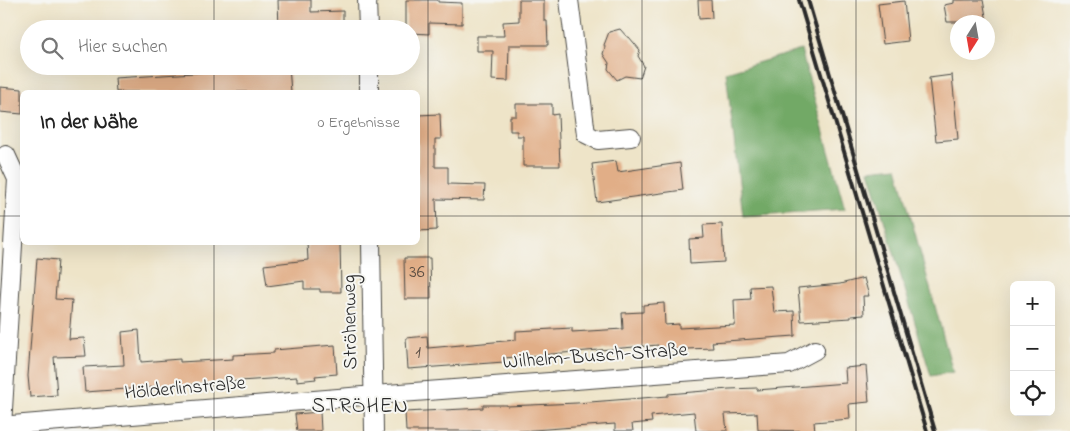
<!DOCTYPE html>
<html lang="de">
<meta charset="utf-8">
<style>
body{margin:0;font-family:"Indie Flower",sans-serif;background:#f2f2f2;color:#222}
.controls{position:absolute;right:15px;bottom:15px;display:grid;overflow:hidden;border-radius:8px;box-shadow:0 5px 20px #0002}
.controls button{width:45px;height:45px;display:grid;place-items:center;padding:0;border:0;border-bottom:1px solid #e0e0e0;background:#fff;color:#222;font:25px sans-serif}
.compass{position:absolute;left:950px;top:15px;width:45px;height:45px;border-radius:50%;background:#fff;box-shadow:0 5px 20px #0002;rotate:191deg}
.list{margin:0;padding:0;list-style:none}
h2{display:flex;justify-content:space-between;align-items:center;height:65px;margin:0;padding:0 20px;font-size:21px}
h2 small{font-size:16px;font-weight:400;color:#767676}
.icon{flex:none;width:28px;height:28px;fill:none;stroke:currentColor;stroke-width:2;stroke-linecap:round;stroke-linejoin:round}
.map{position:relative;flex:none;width:1070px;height:431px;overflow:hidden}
.search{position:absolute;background:#fff;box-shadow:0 5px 20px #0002;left:20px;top:20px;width:400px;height:55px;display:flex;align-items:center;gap:12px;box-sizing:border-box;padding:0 18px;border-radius:28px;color:#767676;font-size:19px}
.panel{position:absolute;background:#fff;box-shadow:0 5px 20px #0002;left:20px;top:90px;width:400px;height:155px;border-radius:8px}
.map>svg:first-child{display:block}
</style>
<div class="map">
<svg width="1070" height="431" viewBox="0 0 1070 431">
<rect width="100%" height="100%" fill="#f6f6f2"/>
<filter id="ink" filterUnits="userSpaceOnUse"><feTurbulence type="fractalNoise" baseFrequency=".02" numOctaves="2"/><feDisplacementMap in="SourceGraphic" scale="10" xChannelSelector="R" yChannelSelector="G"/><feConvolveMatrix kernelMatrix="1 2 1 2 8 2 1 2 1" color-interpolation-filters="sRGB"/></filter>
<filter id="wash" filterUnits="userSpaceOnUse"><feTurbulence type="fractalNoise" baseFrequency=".0096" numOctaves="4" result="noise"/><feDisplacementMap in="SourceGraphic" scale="20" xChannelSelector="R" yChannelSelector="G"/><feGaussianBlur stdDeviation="1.12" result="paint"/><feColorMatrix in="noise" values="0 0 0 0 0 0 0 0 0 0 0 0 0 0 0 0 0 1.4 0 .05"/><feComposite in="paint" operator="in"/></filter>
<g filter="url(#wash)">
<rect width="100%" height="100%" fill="#eee4c8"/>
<path fill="#72a966" stroke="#4e6a48" d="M801 50 845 209 743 216 726 72Z
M897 167 953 372 931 376 869 170Z"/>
<g id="blocks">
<path fill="#e1ae87" d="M278 0H311V12L343 11V29H279Z
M406 0H438V2L462 3V24L429 23V34L411 33V29H406Z
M519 0H544V21H547L548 45H509L508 81 492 80 493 51H477V36H504L503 22 519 21Z
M698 0H711L712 18 699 19Z
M954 0H983L987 22H947L944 5 954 3Z
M904 1 908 41 883 44 878 4Z
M620 29 627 37H629L640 50 638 56 644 66 640 78 625 76 617 80 608 69 609 63 603 54 605 47 604 45 609 32Z
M289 67 291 92H116L115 78Z
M952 75 958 139 936 141 929 78Z
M0 87 22 89V114L0 112Z
M516 104H552V115L558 114 560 166H523V136H517V131H510V116H516Z
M440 114 441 139H435V167H448V184L485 185 484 200 436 199 437 230 418 231V115Z
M616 161 618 172 680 163 683 190 597 202 592 164Z
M722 224 724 262 690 264 689 239 704 238 703 225Z
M307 242H340L341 292H320V289H304V281L267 286 264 265 308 260Z
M37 258 58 260 55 299 72 300 69 339 84 338 86 356 54 357 57 395 30 397 28 376Z
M404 258H430L431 299H405Z
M864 278 869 296H863L864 315 851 316V318L801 321 798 288 840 284Z
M771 286 774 312 794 311 795 336 712 342 713 348 659 350 658 345 504 358V362L408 369 406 338 427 336 428 348 516 340V331L572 328V332L623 329 622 313 643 312V305L664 303 665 325 679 324V328L735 325 734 300 751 299 750 287Z
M139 330 141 362 180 359V362L233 359V355L274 353V350L335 345 337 374 315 376 316 379 297 381V377L85 392 83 367 124 365 122 332Z
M866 366 869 402 849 404 850 419 814 422 815 431 758 430 757 413 725 414 727 431H696L694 412 651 416 652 422 632 424 633 431H615V424L520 431H406L405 412 483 408V405H507V406L577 403 668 396V394L729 389 757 388V390L846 383 845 368Z
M320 412 321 431H297L295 414Z"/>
</g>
</g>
<g filter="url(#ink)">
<use href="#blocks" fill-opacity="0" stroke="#484743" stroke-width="1"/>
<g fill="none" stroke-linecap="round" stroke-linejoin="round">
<g stroke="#484743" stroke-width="20">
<path id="minor" d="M367 0 368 29
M569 0 586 134 598 140 631 137
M369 66V92
M371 242 374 431
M0 426 374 395 789 364 815 350
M2 426 17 179 6 155"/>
</g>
<use href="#minor" stroke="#fff" stroke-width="18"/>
<path stroke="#2b2b2b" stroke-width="4" d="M799 0 927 431
M808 0 935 431"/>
</g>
</g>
<path fill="none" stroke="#2b2b2b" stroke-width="1" stroke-opacity="0.55" d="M214 0V29M428 0V431M642 0V431M856 0V431M214 66V92M0 216H22M418 216H1070M214 242V431"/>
<g text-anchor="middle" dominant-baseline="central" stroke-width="4" stroke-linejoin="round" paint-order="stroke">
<g font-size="18" fill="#584c42">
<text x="417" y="273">36</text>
<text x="418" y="353">1</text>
</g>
<g font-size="20" fill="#2b2b2b" stroke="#f6f6f2">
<text transform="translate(351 322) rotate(-91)">Ströhenweg</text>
<text transform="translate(595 357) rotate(-4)">Wilhelm-Busch-Straße</text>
<text transform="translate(185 389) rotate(-5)">Hölderlinstraße</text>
</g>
<g font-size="21" letter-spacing="1" fill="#2b2b2b" stroke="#f6f6f2">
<text x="360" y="407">STRÖHEN</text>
</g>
</g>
</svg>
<div class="controls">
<button>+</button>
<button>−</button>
<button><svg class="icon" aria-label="locate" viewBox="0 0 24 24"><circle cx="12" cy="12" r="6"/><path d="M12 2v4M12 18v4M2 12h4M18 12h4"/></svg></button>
</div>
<svg class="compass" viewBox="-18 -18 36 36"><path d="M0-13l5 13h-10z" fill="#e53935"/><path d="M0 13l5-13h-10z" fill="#767676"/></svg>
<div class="search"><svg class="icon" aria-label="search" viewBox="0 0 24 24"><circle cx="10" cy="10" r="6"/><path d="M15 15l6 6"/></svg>Hier suchen</div>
<section class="panel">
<h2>In der Nähe<small>0 Ergebnisse</small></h2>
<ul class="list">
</ul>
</section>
</div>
